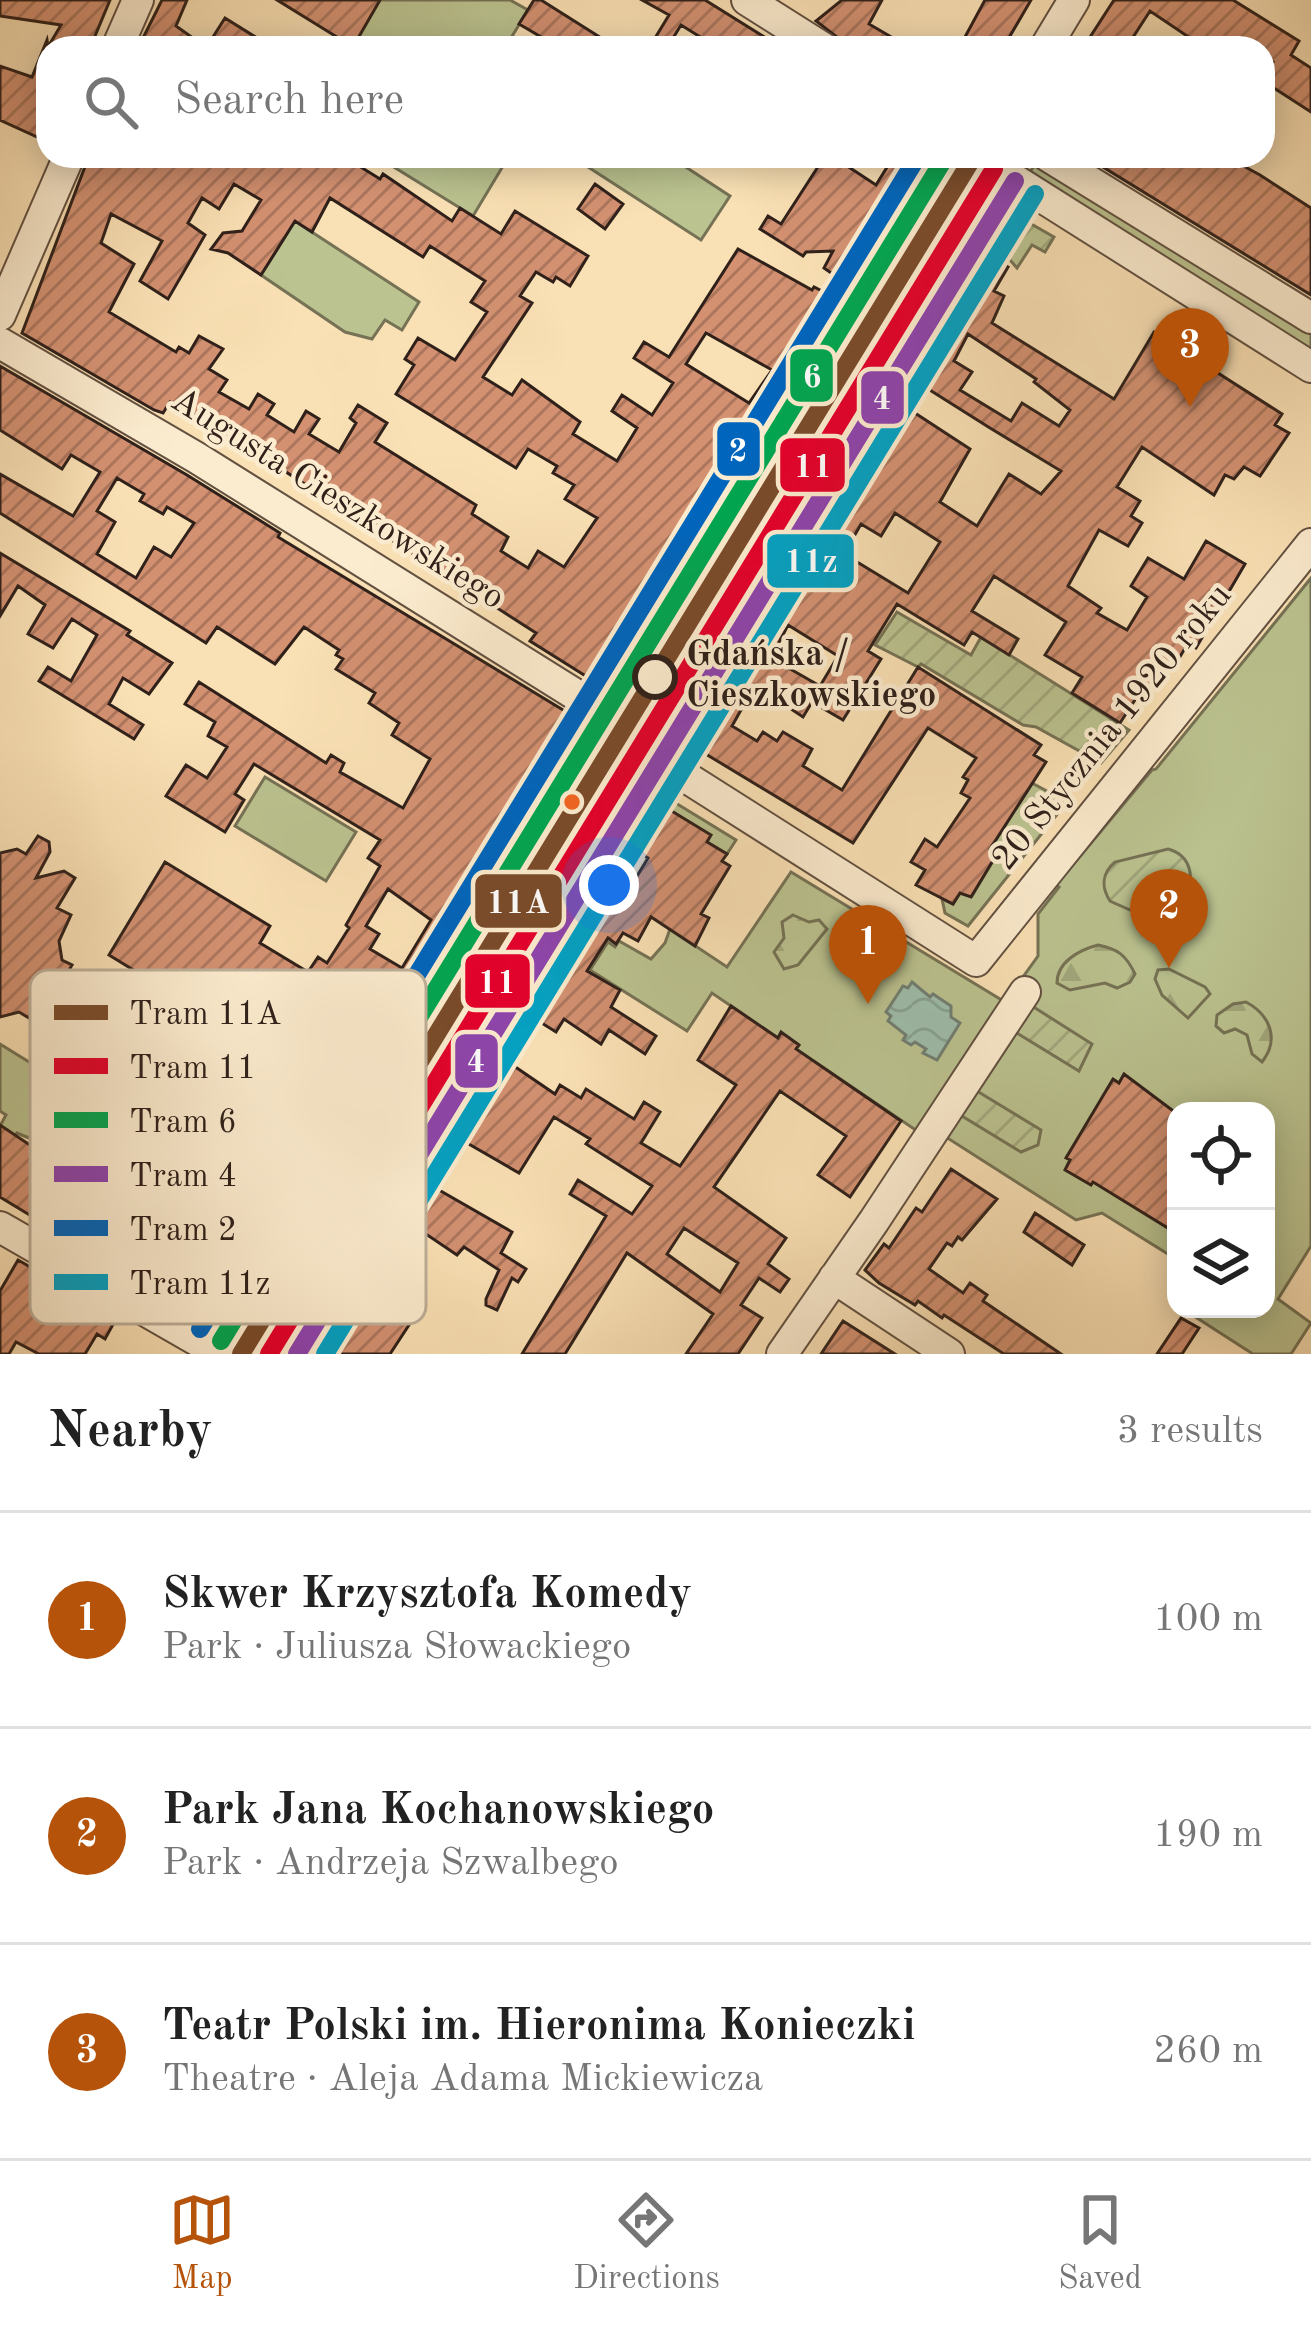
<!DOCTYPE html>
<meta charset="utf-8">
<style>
body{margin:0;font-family:"Old Standard TT",serif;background:#f2f2f2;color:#222}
.controls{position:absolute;right:36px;bottom:36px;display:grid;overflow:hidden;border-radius:24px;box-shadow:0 6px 30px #0003}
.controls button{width:108px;height:108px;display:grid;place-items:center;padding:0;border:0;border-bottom:3px solid #e0e0e0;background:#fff;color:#222;font:60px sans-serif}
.you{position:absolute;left:609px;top:885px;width:42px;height:42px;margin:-30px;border:9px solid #fff;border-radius:50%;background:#1a73e8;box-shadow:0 0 0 18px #1a73e833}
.badge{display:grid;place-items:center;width:78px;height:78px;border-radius:50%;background:#b45309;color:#fff;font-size:39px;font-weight:700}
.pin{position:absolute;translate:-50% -99px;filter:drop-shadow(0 3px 6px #0008)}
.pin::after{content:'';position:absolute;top:63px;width:42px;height:36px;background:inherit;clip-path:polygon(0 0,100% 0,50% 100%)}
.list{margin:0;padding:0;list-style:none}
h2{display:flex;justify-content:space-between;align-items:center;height:156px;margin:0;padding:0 48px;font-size:51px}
h2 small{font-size:39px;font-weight:400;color:#767676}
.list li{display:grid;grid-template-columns:78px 1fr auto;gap:36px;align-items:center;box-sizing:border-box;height:216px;padding:0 48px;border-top:3px solid #e0e0e0}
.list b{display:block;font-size:45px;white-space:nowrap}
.list p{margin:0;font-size:39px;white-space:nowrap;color:#767676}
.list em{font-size:39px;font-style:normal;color:#767676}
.icon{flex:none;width:66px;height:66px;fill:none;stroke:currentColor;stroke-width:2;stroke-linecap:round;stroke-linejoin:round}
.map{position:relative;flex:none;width:1311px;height:1354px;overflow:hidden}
.search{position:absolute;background:#fff;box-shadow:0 6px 30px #0003;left:36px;right:36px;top:36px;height:132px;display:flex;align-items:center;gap:30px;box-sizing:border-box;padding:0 42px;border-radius:36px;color:#767676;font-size:45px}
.sheet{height:804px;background:#fff}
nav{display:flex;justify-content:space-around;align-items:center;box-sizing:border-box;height:168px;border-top:3px solid #e0e0e0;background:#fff;font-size:33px;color:#767676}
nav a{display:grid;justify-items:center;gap:6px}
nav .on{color:#b45309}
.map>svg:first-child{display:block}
</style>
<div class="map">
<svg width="1311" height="1354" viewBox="0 0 1311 1354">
<defs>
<pattern id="forest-firs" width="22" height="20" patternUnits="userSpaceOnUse" patternTransform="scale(3)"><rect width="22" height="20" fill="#bbc390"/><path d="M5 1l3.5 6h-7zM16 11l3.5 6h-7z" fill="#a1a77c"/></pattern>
<pattern id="garden-furrows" width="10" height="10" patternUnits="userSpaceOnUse" patternTransform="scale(3)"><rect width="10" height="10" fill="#bbc390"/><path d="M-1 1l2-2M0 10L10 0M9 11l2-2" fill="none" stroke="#a1a77c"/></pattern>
<pattern id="water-waves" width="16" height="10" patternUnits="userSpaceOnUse" patternTransform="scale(3)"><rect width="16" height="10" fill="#9ebeac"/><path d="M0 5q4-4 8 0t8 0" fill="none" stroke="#88a393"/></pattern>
<pattern id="building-hatch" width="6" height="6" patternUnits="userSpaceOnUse" patternTransform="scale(3)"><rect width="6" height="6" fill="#d39172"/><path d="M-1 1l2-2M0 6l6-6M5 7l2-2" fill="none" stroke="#ac765d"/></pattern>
</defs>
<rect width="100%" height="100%" fill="#fae1b5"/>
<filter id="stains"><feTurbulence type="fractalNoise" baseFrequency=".00167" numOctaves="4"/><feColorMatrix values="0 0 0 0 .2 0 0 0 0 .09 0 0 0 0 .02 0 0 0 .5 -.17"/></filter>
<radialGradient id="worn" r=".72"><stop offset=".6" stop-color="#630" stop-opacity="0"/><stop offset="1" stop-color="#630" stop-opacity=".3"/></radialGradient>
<path fill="#bbc390" stroke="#757255" stroke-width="3" d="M380 0H510L528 10 511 38 527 48H351Z
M376 156H509L473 216Z
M571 156H677L675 160 730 196 701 240Z
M1035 164 1079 185 1311 329V354L1027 177Z
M295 221 419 302 402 330 385 320 372 339 345 332 261 275Z
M1311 578V1246L1278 1299 1311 1323 1291 1354H1253L1183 1309H1266V1111H1176V1259L1102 1213 1076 1220 935 1130 920 1133 796 1049 798 1044 782 1033 778 1038 712 993 687 1031 590 970 608 942 615 947 619 941 651 959 665 943 670 929 727 967 791 872 1005 1002 1038 956V914L1059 887 1056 885 1152 770 1156 769Z
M265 777 356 832 326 881 235 826Z
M643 783 736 840 727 854 707 842 652 826 635 851 638 854 634 862 605 844Z
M1032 783 1067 802 968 926 945 913 942 899 953 904 960 893 972 896 997 854 990 849Z
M0 1044 63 1083 29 1138 17 1133 6 1152 0 1126 6 1115 0 1111Z"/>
<path fill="url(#forest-firs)" stroke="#757255" stroke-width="3" d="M793 915 809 922 819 920 827 929 798 965 784 969 774 952 784 938 782 922Z
M1098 945C1118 949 1126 955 1135 974L1130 982 1117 988 1105 983 1070 990 1057 983C1057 962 1079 950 1098 945Z
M1169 969 1205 987 1210 994 1188 1018 1162 995 1155 979 1158 970Z
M1246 1002C1270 1015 1280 1039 1262 1062L1252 1054 1247 1035 1235 1029 1224 1033 1216 1026 1217 1015 1233 1004Z"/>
<path fill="url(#garden-furrows)" stroke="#757255" stroke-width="3" d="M1005 209 1054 237 1045 252 1032 245 1017 268 1003 252 976 236 991 214 999 218Z
M897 612 971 655 981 637 1129 730 1101 763 1036 727 1023 725 921 664 918 667 875 645Z
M1168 849C1190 855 1197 878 1183 896L1130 910 1110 901C1101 887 1102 873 1115 862Z
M1032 1006 1092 1044 1079 1071 1015 1032Z
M972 1088 1041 1130 1038 1145 1021 1152 957 1113Z"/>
<path fill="url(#water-waves)" stroke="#727f72" stroke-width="3" d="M912 982 930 997 933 994 951 1006V1017L960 1023 937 1060 923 1053 926 1049 915 1042 911 1045 903 1040 906 1035 888 1021 891 1016 886 1012 903 986 908 988Z"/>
<path fill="url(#building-hatch)" stroke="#2f201a" stroke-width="3" fill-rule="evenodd" d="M0 0H110L90 48H48V142L0 120V66L32 77 47 40 48 47 61 25 0 16Z
M162 0H187L176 26 193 38 186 48H138Z
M277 0H380L353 47Z
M534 0H541L617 48H560L519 24Z
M642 0H705L782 48H718L681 25 667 48H649L669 15Z
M842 0H882L869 24 910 48H852L842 41 816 21Z
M985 0H1031L1003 48H959Z
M1114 0H1233L1299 41 1291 55 1311 68V112L1263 81 1273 62 1263 56V48H1205L1150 11 1126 48H1083Z
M225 18 273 48H206Z
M89 156H343L380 179 383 174 452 221 460 208 501 234 515 211 588 256 570 286 556 277 553 282 536 272 520 296 532 303 483 377 512 395 522 380 580 422 573 434 617 461 637 428 612 411 622 395 652 415 673 383 634 358 644 342 669 357 738 249 812 290 814 287 828 294 837 277 824 268 833 251 806 252 803 256 760 229 768 216 781 224 825 156H832L876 185 894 156H933L863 280 743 471 688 573 617 689 608 690 530 641 536 633 213 425 170 402 163 413 154 410 22 333ZM234 184 261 200 242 231 223 233 211 249 228 253 261 275 295 221 312 232 330 198 423 257 430 246 485 281 471 302 487 312 455 360 418 338 405 359 414 365 396 394 516 468 528 449 557 466 553 473 574 485 565 499 597 518 564 567 538 551 528 568 501 551 508 537 472 514 476 505 375 442 387 423 358 405 350 418 356 423 339 452 309 434 319 419 306 411 294 432 267 415 274 404 258 394 249 409 219 392 227 380 209 369 223 349 199 336 189 353 179 347 176 352 109 312 134 264 101 243 111 214 162 241 140 281 168 299 205 235 188 223 202 198 219 209ZM706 333 772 370 749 403 686 364Z
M1085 156H1225L1260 175 1311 208V295Z
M595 184 623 204 605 229 578 209Z
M970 245 1008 267 994 291 1004 296 992 323 1114 399 1154 332 1282 414 1275 425 1289 433 1260 476 1244 467 1234 479 1225 475 1214 495 1142 447 1117 487 1140 501 1131 516 1142 523 1128 546 1099 530 1068 586 1101 608 1097 613 1127 630 1147 597 1131 586 1148 558 1184 579 1206 541 1245 564 1196 648 1188 643 1174 667 1161 671 1149 689 1144 686 1120 723 1072 693 1082 677 1045 655 1066 622 994 576 972 611 1018 639 1009 655 972 632 964 645 897 604 868 651 881 659 843 720 812 702 803 717 755 685 732 726 757 741 763 732 777 741 783 732 812 749 803 766 842 790 918 667 1041 745 1034 755 1046 762 990 849 997 854 971 897 960 893 953 904 916 885 925 870 911 862 925 839 937 847 970 798 961 793 968 780 963 777 976 758 928 728 853 843 671 733 758 592 779 605V576L791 556 783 550ZM968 334 1036 379 1034 382 1070 410 1059 426 1022 403 1011 421 960 390 972 372 954 361ZM906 375 990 428 1061 471 1041 494 1009 474 977 526 940 502 970 449 892 398ZM895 513 940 542 908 593 844 554 861 524 881 536ZM788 625 838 656 820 686 771 658Z
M0 366 187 475 280 533 278 537 591 727 356 1106 305 1075 234 1189 113 1114 184 1001 109 955 165 862 270 926 260 943 308 972 318 957 327 963 349 928 346 925 380 866 368 858 380 840 254 764 235 794 244 800 225 832 166 796 186 765 207 778 227 747 208 736 215 722 185 704 199 682 326 763 331 755 344 763 340 772 403 808 430 759 392 735 399 723 369 703 375 693 336 669 343 659 336 655 339 650 304 627 275 664 217 627 206 643 0 513V474L73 516 100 472 71 455 62 469 0 430ZM117 478 144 494 140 501 163 514 167 507 194 523 171 557 154 547 136 578 97 554 115 522 97 511ZM388 889 431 920 402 968 370 949 379 934 366 926ZM236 984 305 1025 272 1078 206 1037Z
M0 553 130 631 127 635 172 663 149 694 123 678 109 704 143 725 134 739 39 681 48 667 71 681 97 635 72 619 53 648 28 634 45 605 18 586 0 616Z
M670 810 711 835 707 842 727 854 722 861 730 866 701 914 709 918 695 946 651 917 638 941 623 933 616 944 608 938 587 971 620 990 611 1007 656 1036 645 1054 609 1030 601 1044 564 1019 556 1032 537 1020 511 1064 555 1094 560 1085 581 1098 586 1089 634 1119 644 1102 660 1112 641 1143 680 1166 736 1085 698 1060 731 1006 778 1038 781 1032 799 1045 796 1049 901 1121 850 1197 818 1175 846 1136 780 1091 714 1187 786 1238 768 1264 789 1279 780 1292 759 1278 741 1305 762 1318 738 1354H686L713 1314 627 1253 565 1354H522L606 1216 570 1194 578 1180 632 1214 652 1186 586 1144 590 1139 554 1117 519 1173 467 1143 439 1190 512 1232 501 1253 526 1269 518 1282 512 1278 497 1310 486 1305V1299L499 1270 464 1247 457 1255 423 1232 405 1261 409 1264 397 1286 424 1302 390 1354H296L558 920 564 923 593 882 615 894 623 881 631 886 648 858 636 851 651 825 658 830ZM684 1228 738 1263 720 1292 667 1254Z
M38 836 49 842 50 852 36 878 64 871 75 878 57 908 71 915 59 941 62 960 72 965 39 1024 19 1012 0 1017V853L17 849 26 854Z
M1124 1074 1176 1113V1233L1093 1182 1091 1185 1065 1170 1070 1160 1066 1158 1113 1079 1119 1083Z
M0 1125 79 1178 64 1201 91 1218 107 1191 134 1208 121 1229 154 1250 174 1219 198 1234 186 1254 223 1276 214 1292 185 1275 170 1300 0 1197Z
M951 1169 997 1199 962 1240 958 1237 952 1246 947 1243 929 1269 963 1293 970 1283 987 1295 983 1301 1061 1354H1004L944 1315 942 1318 918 1301 915 1305 879 1283 865 1270 884 1244 889 1248 916 1208 922 1212Z
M1035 1213 1084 1245 1072 1265 1024 1232Z
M18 1260 117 1317 105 1339 97 1334 85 1354H39L16 1342 9 1354H0V1291Z
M1181 1318 1199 1328 1182 1354H1157Z
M843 1321 895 1354H821Z"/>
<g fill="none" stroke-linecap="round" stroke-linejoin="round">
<g stroke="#625041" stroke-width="34">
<path id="minor" d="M747 0 823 48
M117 48 138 0
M1045 48 1074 0
M977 156 1311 367
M1048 156 1311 318
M0 315 69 156
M0 343 197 458 605 713 648 753 976 961 1311 544
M0 1227 221 1354
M834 1278 949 1354
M248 1354 979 156
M782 1354 874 1221 1025 992"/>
</g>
<use href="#minor" stroke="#fceccf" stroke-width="30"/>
<g stroke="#fceccf" stroke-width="27">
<path id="tram-1" d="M241 1354 974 156"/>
</g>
<g stroke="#fceccf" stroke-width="27">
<path id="tram-2" d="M269 1354 994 169"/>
</g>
<g stroke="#fceccf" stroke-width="27">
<path id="tram-3" d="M221 1341 946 156"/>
</g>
<g stroke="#fceccf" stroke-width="27">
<path id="tram-4" d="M297 1354 1015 181"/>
</g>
<g stroke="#fceccf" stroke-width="27">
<path id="tram-5" d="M200 1329 918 156"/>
</g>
<g stroke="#fceccf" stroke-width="27">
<path id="tram-6" d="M325 1354 1035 194"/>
</g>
<use href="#tram-1" stroke="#7a4b2a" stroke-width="18"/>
<use href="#tram-2" stroke="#e4002b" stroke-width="18"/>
<use href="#tram-3" stroke="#00a651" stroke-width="18"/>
<use href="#tram-4" stroke="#8e44ad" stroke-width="18"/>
<use href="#tram-5" stroke="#0065bd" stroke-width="18"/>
<use href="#tram-6" stroke="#02a2c5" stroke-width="18"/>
</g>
<circle fill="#fceccf" stroke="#2f201a" stroke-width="6" cx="655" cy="677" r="20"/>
<circle fill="#f26522" stroke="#fceccf" stroke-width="4.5" cx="572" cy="802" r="10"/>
<g text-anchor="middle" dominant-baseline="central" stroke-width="9" stroke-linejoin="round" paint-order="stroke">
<g font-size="36" fill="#2f201a" stroke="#fceccf">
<text transform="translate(337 500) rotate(32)">Augusta Cieszkowskiego</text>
<text transform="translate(1113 728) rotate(-51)">20 Stycznia 1920 roku</text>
</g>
<g font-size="36" font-weight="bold" fill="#2f201a" stroke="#fceccf" text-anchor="start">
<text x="686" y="656">Gdańska /<tspan x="686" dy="41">Cieszkowskiego</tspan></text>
</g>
</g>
<rect x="30" y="970" width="396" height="354" rx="18" fill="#fceccf" stroke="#beaf99" stroke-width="3"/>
<rect x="54" y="1005" width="54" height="15" fill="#7a4b2a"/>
<rect x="54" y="1058" width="54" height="16" fill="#e4002b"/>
<rect x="54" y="1112" width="54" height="16" fill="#00a651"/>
<rect x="54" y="1166" width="54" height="16" fill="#8e44ad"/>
<rect x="54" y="1220" width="54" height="16" fill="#0065bd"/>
<rect x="54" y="1274" width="54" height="16" fill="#02a2c5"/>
<g font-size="33" fill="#2f201a">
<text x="129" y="1024">Tram 11A</text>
<text x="129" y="1078">Tram 11</text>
<text x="129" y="1132">Tram 6</text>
<text x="129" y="1186">Tram 4</text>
<text x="129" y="1240">Tram 2</text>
<text x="129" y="1294">Tram 11z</text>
</g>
<g stroke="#fceccf" stroke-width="4.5">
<rect x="788" y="347" width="47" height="57" rx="12" fill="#00a651"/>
<rect x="859" y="369" width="47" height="57" rx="12" fill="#8e44ad"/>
<rect x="715" y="420" width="47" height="58" rx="12" fill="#0065bd"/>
<rect x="778" y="436" width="69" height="58" rx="12" fill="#e4002b"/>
<rect x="765" y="532" width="91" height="58" rx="12" fill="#02a2c5"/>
<rect x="473" y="872" width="91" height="58" rx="12" fill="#7a4b2a"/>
<rect x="463" y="952" width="69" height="58" rx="12" fill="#e4002b"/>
<rect x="453" y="1032" width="47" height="58" rx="12" fill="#8e44ad"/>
</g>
<g font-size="33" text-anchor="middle" font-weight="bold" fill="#fff">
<text x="812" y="387">6</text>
<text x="882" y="409">4</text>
<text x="738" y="461">2</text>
<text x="813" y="477">11</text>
<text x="811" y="572">11z</text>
<text x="518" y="913">11A</text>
<text x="497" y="993">11</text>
<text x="476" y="1072">4</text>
</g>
<rect width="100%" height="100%" filter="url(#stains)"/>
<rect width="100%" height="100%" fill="url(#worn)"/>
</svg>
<div class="controls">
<button><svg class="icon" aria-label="locate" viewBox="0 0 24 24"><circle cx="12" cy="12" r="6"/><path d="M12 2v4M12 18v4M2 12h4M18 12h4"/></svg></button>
<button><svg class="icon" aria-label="layers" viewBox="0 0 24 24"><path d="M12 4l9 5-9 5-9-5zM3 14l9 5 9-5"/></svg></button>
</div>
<div class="you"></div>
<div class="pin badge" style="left:868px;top:1004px">1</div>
<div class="pin badge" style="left:1169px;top:968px">2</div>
<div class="pin badge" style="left:1190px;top:407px">3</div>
<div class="search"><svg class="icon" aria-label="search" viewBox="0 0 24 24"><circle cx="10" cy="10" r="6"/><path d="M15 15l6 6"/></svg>Search here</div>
</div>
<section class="sheet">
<h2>Nearby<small>3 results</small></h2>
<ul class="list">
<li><span class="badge">1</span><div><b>Skwer Krzysztofa Komedy</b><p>Park · Juliusza Słowackiego</p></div><em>100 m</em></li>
<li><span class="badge">2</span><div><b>Park Jana Kochanowskiego</b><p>Park · Andrzeja Szwalbego</p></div><em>190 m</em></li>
<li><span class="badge">3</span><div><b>Teatr Polski im. Hieronima Konieczki</b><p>Theatre · Aleja Adama Mickiewicza</p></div><em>260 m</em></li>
</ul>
</section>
<nav>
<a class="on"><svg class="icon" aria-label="map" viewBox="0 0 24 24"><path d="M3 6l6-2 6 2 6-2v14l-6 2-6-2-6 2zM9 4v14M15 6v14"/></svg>Map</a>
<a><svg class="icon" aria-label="directions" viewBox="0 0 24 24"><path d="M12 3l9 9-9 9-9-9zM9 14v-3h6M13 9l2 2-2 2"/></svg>Directions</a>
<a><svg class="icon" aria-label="saved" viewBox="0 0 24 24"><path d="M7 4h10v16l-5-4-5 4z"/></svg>Saved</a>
</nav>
